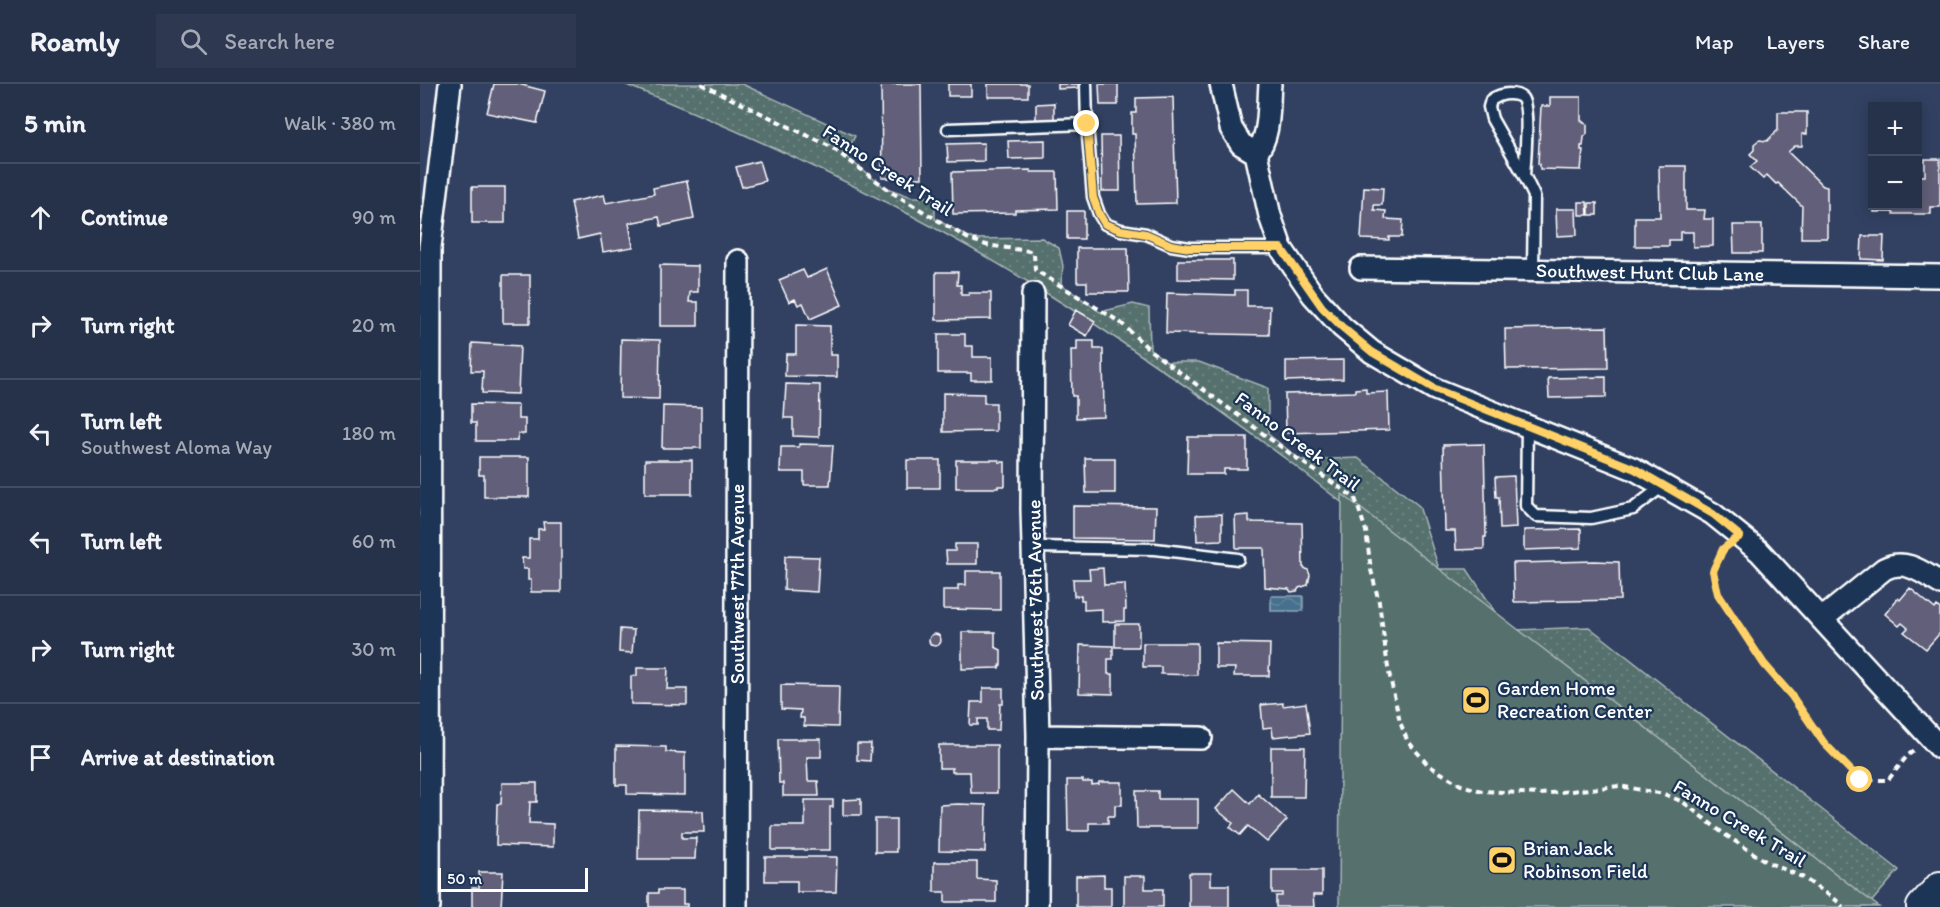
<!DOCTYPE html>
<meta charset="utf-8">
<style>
body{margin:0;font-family:Itim,sans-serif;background:#2e3951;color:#f1f3f6}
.controls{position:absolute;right:18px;top:18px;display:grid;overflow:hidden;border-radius:0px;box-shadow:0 3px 15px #0003}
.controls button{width:54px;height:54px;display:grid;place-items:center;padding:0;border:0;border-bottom:2px solid #424c62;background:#26314a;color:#f1f3f6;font:30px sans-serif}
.scale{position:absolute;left:18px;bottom:15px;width:150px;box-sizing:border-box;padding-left:6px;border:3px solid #fff;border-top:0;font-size:16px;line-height:21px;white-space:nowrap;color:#fff;-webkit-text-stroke:4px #1d3557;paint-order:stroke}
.stop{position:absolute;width:18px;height:18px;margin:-14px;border:4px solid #ffd166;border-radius:50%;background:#fff}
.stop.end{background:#ffd166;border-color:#fff;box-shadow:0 2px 6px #0008}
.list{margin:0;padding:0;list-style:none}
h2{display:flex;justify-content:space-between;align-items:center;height:78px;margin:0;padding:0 24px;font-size:26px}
h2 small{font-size:20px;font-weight:400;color:#a4a9b5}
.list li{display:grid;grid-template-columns:39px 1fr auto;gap:18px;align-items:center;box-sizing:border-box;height:108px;padding:0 24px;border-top:2px solid #424c62}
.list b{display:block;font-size:22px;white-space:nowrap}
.list p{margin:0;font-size:20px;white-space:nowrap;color:#a4a9b5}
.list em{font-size:20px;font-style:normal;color:#a4a9b5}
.icon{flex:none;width:33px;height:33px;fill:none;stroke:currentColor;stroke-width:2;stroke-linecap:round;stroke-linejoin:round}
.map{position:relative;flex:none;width:1520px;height:823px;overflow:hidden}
header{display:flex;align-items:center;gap:36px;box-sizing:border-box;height:84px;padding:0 30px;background:#26314a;border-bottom:2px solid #424c62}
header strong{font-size:28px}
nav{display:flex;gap:33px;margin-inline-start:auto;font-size:21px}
.search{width:420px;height:54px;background:#2e3951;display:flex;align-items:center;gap:15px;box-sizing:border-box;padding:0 21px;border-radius:0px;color:#a4a9b5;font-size:22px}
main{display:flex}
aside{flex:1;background:#26314a}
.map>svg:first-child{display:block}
</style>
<header>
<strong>Roamly</strong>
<div class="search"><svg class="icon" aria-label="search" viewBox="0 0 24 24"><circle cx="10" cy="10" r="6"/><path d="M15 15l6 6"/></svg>Search here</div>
<nav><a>Map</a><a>Layers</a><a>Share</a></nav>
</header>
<main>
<aside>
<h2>5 min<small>Walk · 380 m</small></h2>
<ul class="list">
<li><svg class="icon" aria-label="ahead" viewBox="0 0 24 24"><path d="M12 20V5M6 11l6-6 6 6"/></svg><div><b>Continue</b></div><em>90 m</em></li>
<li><svg class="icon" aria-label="right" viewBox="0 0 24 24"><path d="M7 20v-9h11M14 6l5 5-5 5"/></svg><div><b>Turn right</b></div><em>20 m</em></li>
<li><svg class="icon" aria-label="left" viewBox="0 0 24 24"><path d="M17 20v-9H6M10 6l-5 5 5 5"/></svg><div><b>Turn left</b><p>Southwest Aloma Way</p></div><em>180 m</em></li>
<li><svg class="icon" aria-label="left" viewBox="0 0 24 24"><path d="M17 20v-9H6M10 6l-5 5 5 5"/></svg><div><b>Turn left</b></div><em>60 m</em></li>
<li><svg class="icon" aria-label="right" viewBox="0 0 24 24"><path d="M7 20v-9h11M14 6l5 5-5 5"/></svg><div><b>Turn right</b></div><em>30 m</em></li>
<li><svg class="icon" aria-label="arrive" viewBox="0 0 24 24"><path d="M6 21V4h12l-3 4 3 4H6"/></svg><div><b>Arrive at destination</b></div></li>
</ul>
</aside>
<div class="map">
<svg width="1520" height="823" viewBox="0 0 1520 823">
<defs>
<pattern id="grass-dots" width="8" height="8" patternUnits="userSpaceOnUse" patternTransform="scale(1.5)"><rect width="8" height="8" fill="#546f6d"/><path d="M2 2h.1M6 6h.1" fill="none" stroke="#6e8583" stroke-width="1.8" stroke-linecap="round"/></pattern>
<pattern id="water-waves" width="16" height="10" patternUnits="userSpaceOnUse" patternTransform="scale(1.5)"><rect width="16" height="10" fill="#46708e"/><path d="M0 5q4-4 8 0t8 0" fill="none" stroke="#62859f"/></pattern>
</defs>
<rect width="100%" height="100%" fill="#324162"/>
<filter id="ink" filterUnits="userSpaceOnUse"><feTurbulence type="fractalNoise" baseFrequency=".0167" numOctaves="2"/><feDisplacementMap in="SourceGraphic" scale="12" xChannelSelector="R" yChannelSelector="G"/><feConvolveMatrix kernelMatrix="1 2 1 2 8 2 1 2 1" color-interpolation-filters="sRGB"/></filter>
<g filter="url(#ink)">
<path fill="url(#grass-dots)" stroke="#aab7b6" stroke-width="1.5" d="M204 0H322L435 52 425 72 464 103 492 113H515V135L553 155 622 154 639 164 643 182 641 200 680 228 713 220 729 224 730 265 747 278H779L848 304V350L881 376 938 374 999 422 1019 485H1047L1078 532 1095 546 1169 543 1479 786 1447 823H1437L874 381C795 322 715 265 631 212 496 127 352 59 204 0Z"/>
<path fill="#546f6d" stroke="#aab7b6" stroke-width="1.5" d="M922 410 1459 823H919Z"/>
<path fill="url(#water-waves)" stroke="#90a9bb" stroke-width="1.5" d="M851 512H883V527H851Z"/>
<path fill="#625e7a" stroke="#fff" stroke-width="1.5" d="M74 0H98L125 7 117 39 67 29Z
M461 0H501L502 94H462Z
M528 0H551V12H528Z
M568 0H608V13H568Z
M638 0H658V4L638 5Z
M679 0H698V21H680Z
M753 13 756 119 717 120 715 50H712V29H716V14Z
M1130 13H1161V36L1167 41V50L1164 53 1163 62H1161V66H1163L1161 86 1120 85V80H1118L1121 22H1130Z
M634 19V37H616V20Z
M1358 28H1387V50H1382V62H1375L1368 68 1403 102 1407 103V154H1381L1382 122 1358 99 1356 100 1347 91 1343 95 1330 83 1337 77 1330 70 1334 66V60L1339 56 1347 57 1358 46Z
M681 52H699L700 107H682Z
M625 56V74L589 75 588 57Z
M564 59V77L528 78 527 60Z
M1505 75H1520V123H1511V130H1473V128H1454V122H1498V92H1505Z
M339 77 345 97 322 103 316 83Z
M1239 82H1266V126H1285L1284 135H1293V162L1273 163V148H1260V156H1249V162H1215V133H1240Z
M611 86V88H637L638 125 595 126V129L533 130 532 88Z
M267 97 274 135 241 142 239 133 209 139 213 163 183 168 180 150 158 155 151 118 184 111 186 119 234 110 233 104Z
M52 103H85V139H52Z
M944 103 963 104 962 121H954V126L966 127 965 135 983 136 982 153H969V156L941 155Z
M1159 118H1167L1168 131H1159Z
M1169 119H1177V131H1169Z
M1136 125H1156L1157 151 1137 152Z
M647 127H664V155H647Z
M1313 141H1342V169H1314Z
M1442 152H1464L1463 176 1441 175Z
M657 164H708L709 208H667V198H657Z
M758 176H813V196L758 195Z
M240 181 278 182V208H270L269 218H278V242H240Z
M407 185 422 221 390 235 383 219 378 221 375 215 369 218 359 196 383 186 387 194Z
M516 188H538L537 201H541V211H549V209H571V235L516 236Z
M83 191H110V239H83Z
M815 206H827V222H850L849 251 746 249 747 209 815 211Z
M656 226 675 237 667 252 648 241Z
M376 241 410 242V271H417V293L365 292 366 270H376Z
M1187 243 1188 284 1086 285 1085 245Z
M518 250H545V262H553V273H572V296H551V289H518Z
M201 255 240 256 239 315 200 314Z
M657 257H674V265H683L684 333 656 334V312H652L651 266H657Z
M52 259 100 262 98 310 62 309 63 287H51Z
M923 276V295L866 297V277Z
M1186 293V313L1129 314 1128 294Z
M366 300 400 301 399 353 373 352V334H364Z
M946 304V309L968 308 969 346 866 349 865 310 935 308V305Z
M523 309 564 310V319H576V347L523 348Z
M51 320 98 321V335H105V350H98L97 357H56V339H51Z
M243 322 281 323V364H242Z
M768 353H827V385H804V390H767Z
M379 360 413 361 410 401H384V388H360L361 363H379Z
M1064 360 1066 453H1064V465L1036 466 1035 447H1025L1023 361Z
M59 373H109V413H64V391H59Z
M665 374H695V409H666Z
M225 376H272V410H225Z
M487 376H520V404H487Z
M536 376H579V378H585V402H578V404H536Z
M1094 392 1096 444 1080 445 1079 413H1076L1075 393Z
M653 422 736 423 735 455 653 454Z
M802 430V456L777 457 776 431Z
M829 431V438L882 439 883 483 888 486 890 491 888 501 879 504 877 507 871 508 869 505 845 503 844 464H816L815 432Z
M123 438H141V508H111V496H108V485H103L102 474H109V455H118V445H124Z
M1161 445V464L1104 466V446Z
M535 460H557V480H527L526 467H535Z
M365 472 399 473 397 508 364 506Z
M1175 477 1199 478 1200 516 1094 518 1093 479Z
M683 484 684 501 705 500 706 526H704V537L682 538V525L664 526V516H661V512H654L653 495H670L669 485Z
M546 487H580V526L523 525V506H538V501H546Z
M1490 504 1515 525 1517 522 1520 525V549L1506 565 1484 548 1488 544 1482 539 1479 542 1465 530 1478 514 1480 516Z
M695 540H719V563H695Z
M200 545 214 546 212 569 199 568Z
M542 548H575V563L581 566V581H580L579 584 542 585Z
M509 556a6 6 0 1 1 12 0a6 6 0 1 1-12 0Z
M723 559H777V591L741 590V583H723Z
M796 559 850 560 849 592H814L815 584H796Z
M660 561 693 562V575H688V590H693V610L659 609Z
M217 584H248L247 605H267V621L211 620V592H217Z
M361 601 419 602 418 643 384 642V634H380L381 626 361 625Z
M563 604H583V620H580L579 646H567V635H558V641H550L551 618H563Z
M863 619V622L886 619 890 649 853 653 852 643 843 644 841 621Z
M358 655H401V673H387L388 697H398L399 712H363V699H359Z
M437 660H451L450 677 437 676Z
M519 661H577V709H551L550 688H532V684H519Z
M196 662 246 663V668L265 669V711L207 710V701H196Z
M851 663H885L884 713H851Z
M647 696H663V698H672V701L679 700V698H702V721H695V732H688V739H669V747H648Z
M82 699H117V718H110L109 739 133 740V763L76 761 77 720H81Z
M814 705 830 720 838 710 867 736 847 758 828 742 820 751 810 743 813 739 796 725Z
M716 707H738V715H778V744H717Z
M441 715V731H423V716Z
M385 716H413V723H410V766H352V742H385Z
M538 720 566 721 565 768 519 767 520 721Z
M219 726 283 727 284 748H262V754H276L275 775H218Z
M455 735H476V768H455Z
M345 773H417L416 808H377V797H345Z
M514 778H557V795L576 796V818H525V808H514Z
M852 786H902V811H893L894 823H856V812H862V809H852Z
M59 788H83L81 823H52V804H59Z
M769 789H791V801H809V823H769Z
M684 791V803H691V823H656V792Z
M704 792H725V805H743V823H704Z
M238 806H263V820H267V823H229V809H238Z"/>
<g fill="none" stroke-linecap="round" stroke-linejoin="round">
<g stroke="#fff" stroke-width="15">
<path id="lane" d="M666 0 667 40
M528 45 667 40 673 113 679 130 685 140 701 146 726 150 751 161 770 164H861
M1104 91C1105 78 1110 23 1102 14 1099 11 1094 10 1089 10 1082 10 1077 12 1071 16L1069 23 1072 35 1104 91 1114 112 1113 186
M1107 343 1106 422 1116 432 1171 434 1213 425 1244 401
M613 463 735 465 818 475"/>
</g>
<g stroke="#fff" stroke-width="26">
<path id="street" d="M801 0 811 44 821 60 836 69 850 132 861 164 893 211 922 243 952 268 1015 305 1214 385 1293 430 1339 467 1520 664
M836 69C851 52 848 22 850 0
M941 184 1520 192
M613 210 612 425 618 652 617 823
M1402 535 1464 485C1485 474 1502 488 1520 499
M618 652 781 654
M9 823 10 163 30 0
M316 823 318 177"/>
</g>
<g stroke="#fff" stroke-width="34">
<path id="secondary" d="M1502 823 1520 803"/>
</g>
<path stroke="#fff" stroke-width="4" stroke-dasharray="6 4.5" stroke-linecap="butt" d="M281 0 411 63 473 109 547 154 566 161 609 167 614 170 615 186 700 238 731 267 872 371 935 414 946 447 951 486 959 518 968 584 980 638 987 656 1008 681 1041 701 1062 707 1121 710 1199 702 1244 710 1263 718 1304 750 1347 778 1382 793 1416 816 1423 823
M1306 463 1293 487 1298 510 1344 580 1371 611 1404 659 1440 696H1468L1487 672 1496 665"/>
<use href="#lane" stroke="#1d3557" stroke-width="10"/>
<use href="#street" stroke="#1d3557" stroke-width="21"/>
<use href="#secondary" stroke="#1d3557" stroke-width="30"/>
</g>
</g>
<g fill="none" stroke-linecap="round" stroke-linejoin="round" filter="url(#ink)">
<path stroke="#ffd166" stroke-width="8" d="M667 40 673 113 679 130 685 140 701 146 726 150 751 161 770 164H861L902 223 922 243 952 268 1015 305 1215 385 1293 430 1320 452 1303 465 1293 487 1298 510 1344 580 1371 611 1404 659 1440 696"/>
</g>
<defs>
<g id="stadium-square" transform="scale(1.5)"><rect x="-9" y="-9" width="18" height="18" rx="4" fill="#ffd166" stroke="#1d3557"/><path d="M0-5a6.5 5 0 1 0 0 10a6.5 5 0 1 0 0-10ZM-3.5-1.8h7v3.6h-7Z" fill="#111"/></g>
</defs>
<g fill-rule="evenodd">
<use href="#stadium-square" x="1056" y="616"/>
<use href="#stadium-square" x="1082" y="776"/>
</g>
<g text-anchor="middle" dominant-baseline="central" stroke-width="4.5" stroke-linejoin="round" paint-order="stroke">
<g font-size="20" fill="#fff" stroke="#1d3557">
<text transform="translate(468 86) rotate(33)">Fanno Creek Trail</text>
<text transform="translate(1230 188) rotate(1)">Southwest Hunt Club Lane</text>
<text transform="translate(878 357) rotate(37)">Fanno Creek Trail</text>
<text transform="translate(317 500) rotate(-90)">Southwest 77th Avenue</text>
<text transform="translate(615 516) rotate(-91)">Southwest 76th Avenue</text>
<text transform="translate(1320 739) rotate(31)">Fanno Creek Trail</text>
</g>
<g font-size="20" fill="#fff" stroke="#1d3557" text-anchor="start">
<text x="1077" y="604">Garden Home<tspan x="1077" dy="23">Recreation Center</tspan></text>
<text x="1103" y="764">Brian Jack<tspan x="1103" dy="23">Robinson Field</tspan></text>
</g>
</g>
</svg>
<div class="controls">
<button>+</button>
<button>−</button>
</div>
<div class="scale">50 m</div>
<div class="stop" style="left:1440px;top:696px"></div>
<div class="stop end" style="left:667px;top:40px"></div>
</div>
</main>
